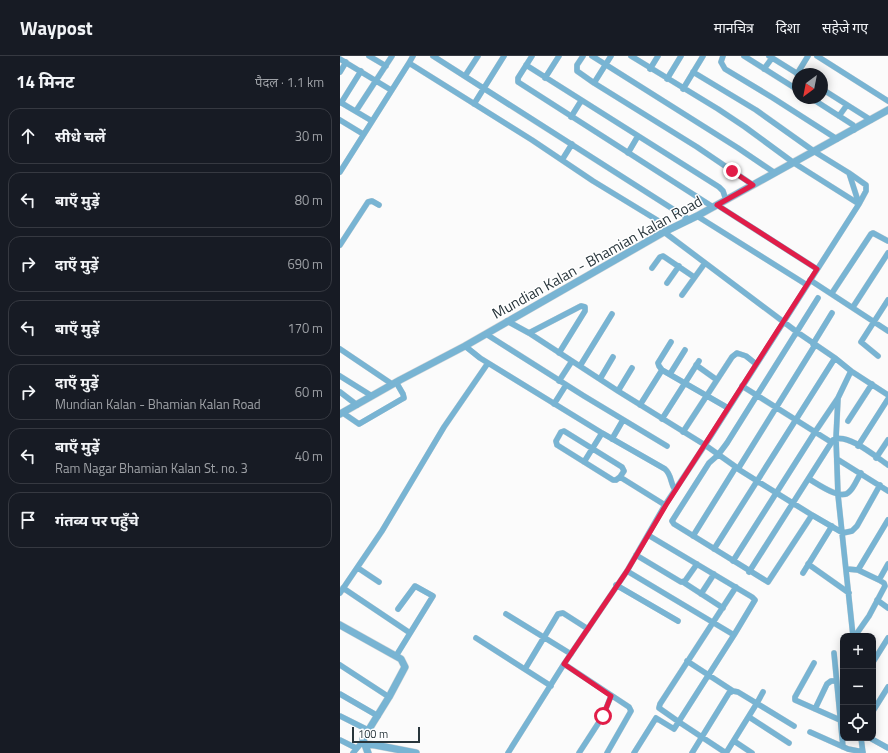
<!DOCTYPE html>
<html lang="hi">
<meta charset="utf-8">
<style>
body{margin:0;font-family:"Titillium Web","Noto Sans Devanagari",sans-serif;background:#242831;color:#f1f3f6}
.controls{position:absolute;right:12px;bottom:12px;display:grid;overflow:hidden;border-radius:8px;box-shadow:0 2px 10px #0003}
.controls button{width:36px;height:36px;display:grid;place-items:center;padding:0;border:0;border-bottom:1px solid #363941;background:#171b24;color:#f1f3f6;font:20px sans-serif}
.compass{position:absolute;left:452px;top:12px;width:36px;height:36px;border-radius:50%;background:#171b24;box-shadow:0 2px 10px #0003;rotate:212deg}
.scale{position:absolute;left:12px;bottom:10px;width:68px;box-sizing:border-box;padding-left:4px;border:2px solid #28353b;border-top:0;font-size:11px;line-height:14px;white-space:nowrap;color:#28353b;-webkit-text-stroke:3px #fff;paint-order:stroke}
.stop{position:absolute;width:12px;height:12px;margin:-9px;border:3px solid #e11d48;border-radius:50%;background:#fff}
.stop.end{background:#e11d48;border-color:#fff;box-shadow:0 1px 4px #0008}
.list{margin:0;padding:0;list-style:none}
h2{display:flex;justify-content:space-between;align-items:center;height:52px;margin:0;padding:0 16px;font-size:17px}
h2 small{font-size:13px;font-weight:400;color:#9ea1a6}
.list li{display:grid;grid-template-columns:26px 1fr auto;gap:12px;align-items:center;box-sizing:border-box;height:56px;margin:0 8px 8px;padding:0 8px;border:1px solid #363941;border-radius:12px}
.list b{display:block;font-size:15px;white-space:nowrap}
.list p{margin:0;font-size:13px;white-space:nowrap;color:#9ea1a6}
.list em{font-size:13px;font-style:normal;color:#9ea1a6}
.icon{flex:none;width:22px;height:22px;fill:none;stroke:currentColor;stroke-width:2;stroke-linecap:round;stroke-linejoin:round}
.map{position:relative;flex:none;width:548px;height:697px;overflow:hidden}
header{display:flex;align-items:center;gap:24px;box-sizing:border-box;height:56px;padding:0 20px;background:#171b24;border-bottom:1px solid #363941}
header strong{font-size:19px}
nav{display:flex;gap:22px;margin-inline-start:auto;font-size:14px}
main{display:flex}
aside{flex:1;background:#171b24}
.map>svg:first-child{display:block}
</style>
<header>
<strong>Waypost</strong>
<nav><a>मानचित्र</a><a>दिशा</a><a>सहेजे गए</a></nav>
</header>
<main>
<aside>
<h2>14 मिनट<small>पैदल · 1.1 km</small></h2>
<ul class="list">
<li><svg class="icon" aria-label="ahead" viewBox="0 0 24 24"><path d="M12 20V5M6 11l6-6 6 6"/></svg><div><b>सीधे चलें</b></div><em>30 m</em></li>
<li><svg class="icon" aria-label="left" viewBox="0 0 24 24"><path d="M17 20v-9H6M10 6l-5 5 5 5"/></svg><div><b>बाएँ मुड़ें</b></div><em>80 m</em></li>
<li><svg class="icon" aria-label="right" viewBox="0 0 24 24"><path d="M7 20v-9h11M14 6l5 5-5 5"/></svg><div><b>दाएँ मुड़ें</b></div><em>690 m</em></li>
<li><svg class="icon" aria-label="left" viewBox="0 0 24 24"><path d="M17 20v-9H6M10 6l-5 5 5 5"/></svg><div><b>बाएँ मुड़ें</b></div><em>170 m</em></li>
<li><svg class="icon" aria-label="right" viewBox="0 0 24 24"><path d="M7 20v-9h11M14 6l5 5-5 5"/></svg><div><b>दाएँ मुड़ें</b><p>Mundian Kalan - Bhamian Kalan Road</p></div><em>60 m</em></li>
<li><svg class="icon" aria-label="left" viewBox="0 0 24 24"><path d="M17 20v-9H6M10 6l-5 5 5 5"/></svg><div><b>बाएँ मुड़ें</b><p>Ram Nagar Bhamian Kalan St. no. 3</p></div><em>40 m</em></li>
<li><svg class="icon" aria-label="arrive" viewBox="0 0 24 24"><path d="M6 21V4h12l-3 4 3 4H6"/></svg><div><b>गंतव्य पर पहुँचे</b></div></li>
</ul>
</aside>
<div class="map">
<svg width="548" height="697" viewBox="0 0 548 697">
<rect width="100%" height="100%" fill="#fbfbfb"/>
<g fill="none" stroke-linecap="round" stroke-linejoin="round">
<g stroke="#d5d7d8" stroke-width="6">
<path id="minor" d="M29 0 46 10
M73 0 69 7 192 84 253 125 317 164 326 175
M93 0 350 164
M192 0 178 22V26L373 151
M243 0 237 9V15L254 27
M252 0 398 92 435 117
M271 0 254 27 357 91 413 129
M291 0 378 53 405 71 454 107 519 148 526 135V129L509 117
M383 0 381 6 385 13 433 42 497 83
M404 0 458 34
M429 0 458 18
M477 0 548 45
M0 3 51 34
M186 9 379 131 383 135 386 144
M310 13 318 0
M424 13 432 2
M0 16 6 6
M353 16 416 54 475 96 509 117 519 148 365 389 396 411 398 413 472 459 428 526 334 468 332 465 369 407 378 399 387 387 478 242
M457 18 468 0
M125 20 138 0
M205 22 219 0
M327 23 341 0
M343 33 363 0
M482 33 531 64
M471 42 510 67 513 69 514 74
M0 46 32 65
M1 47 21 15
M134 48 164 0
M16 55 52 0
M499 60 507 49
M231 61 241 45
M0 64 23 78
M288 97 298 80
M222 104 232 88
M0 116 69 7
M377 149 477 213
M357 160 467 229
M324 176 457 276 495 302 511 315 498 342 496 382 498 439 513 580
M0 189 28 146 32 145 39 149
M312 212 320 201 323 200 354 221
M470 224 548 275
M327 227 339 210
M492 237 531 178 533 177 548 185
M342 239 365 207
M513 251 548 197
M167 265 189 277 278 335 365 389 325 449 287 515 224 608 168 697
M189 277 241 250 245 251V255L219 297
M146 278 244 340 327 390
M473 288 492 257
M125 290 140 302 262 377 325 413C332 419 330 427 335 434
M0 293 52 328
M538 300 521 286 548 244
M356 309 377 324
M240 310 272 258
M322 314 319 310 318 307 331 286
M511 315 548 339
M330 318 345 294
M0 320 32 340
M260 323 273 301
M219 325 232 305
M402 330 491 386
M278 335 292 312
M0 336 17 349
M214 348 226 329
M300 349 322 314 388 352
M3 357 19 368 62 343 64 342 63 338 56 326
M322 363 359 305
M508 365 532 328
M224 375 282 411 284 415 280 421 276 424H273L217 389 216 385 221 376Z
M343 376 392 301 397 297 406 300 416 308
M272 383 283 364
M518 390 548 343
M536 402 548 384
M497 403 548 435
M244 406 262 377
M398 413 475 289
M280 421 325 449
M469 423C478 428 501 445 509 436 514 432 517 423 521 417
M472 459 503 477 512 475 517 470 540 429
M353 480 396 411
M374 493 495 302
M296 499 341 526 345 525 357 508
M393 505 475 376 498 342
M468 508 509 537
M18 512 39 526
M507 513 518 514 539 524
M518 514 548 464
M287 515 394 579
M409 516 493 384C507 376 536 401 548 409
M463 517 492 470
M343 526 383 552
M276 529 338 565
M3 532 70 577
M0 537 42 475 104 371 148 307
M361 538 374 518
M537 544 548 552
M166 558 231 598
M515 580 529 560 545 530 544 527 539 524 548 508
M136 582 211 630
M494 597 503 691
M56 600 93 540 75 530 58 553
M347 605 393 635
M533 606 548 582
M474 607 455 641V644L500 664
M224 608 289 651 291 655 267 697
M0 609 49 641
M185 613 218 558 223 557 248 573
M0 638 38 660
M475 653 487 628 491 625H496
M533 655 548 631
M0 660 28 674
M409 661 449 687
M470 676 508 693 523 696
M521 682 523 697
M530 682 548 692
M0 684 16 692
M394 685 412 697
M13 697 23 685
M239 697 263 660 271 640
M294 697 316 662 334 673 394 579 415 544 412 541 308 479
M352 697 389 637 393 635 398 636 454 670
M386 697 339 666 319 652 320 648 396 531
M386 697 417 647 423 636"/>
</g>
<g stroke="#d5d7d8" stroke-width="8">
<path id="tertiary" d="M0 358 60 324 125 290 324 176 357 160 548 54
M0 569 61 603 65 611 49 641 23 683 28 697
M24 688 35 689 76 697"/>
</g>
<use href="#minor" stroke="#78b4d3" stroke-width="5.5"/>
<use href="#tertiary" stroke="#78b4d3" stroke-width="7"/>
</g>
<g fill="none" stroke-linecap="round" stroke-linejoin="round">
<path stroke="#e11d48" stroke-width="5" d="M263 660 271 640 224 608 287 515 326 449 477 213 377 149 413 129 392 115"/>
</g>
<g text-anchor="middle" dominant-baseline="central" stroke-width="3" stroke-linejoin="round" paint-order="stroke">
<g font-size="15" fill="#28353b" stroke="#fff">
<text transform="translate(257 201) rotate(-29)">Mundian Kalan - Bhamian Kalan Road</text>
</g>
</g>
</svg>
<div class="controls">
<button>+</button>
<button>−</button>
<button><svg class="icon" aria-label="locate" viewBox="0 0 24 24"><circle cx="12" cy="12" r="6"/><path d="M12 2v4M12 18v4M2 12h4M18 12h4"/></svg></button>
</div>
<svg class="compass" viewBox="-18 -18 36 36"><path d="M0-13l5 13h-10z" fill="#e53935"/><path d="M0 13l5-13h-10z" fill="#9ea1a6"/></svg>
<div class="scale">100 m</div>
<div class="stop" style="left:263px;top:660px"></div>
<div class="stop end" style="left:392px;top:115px"></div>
</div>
</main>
